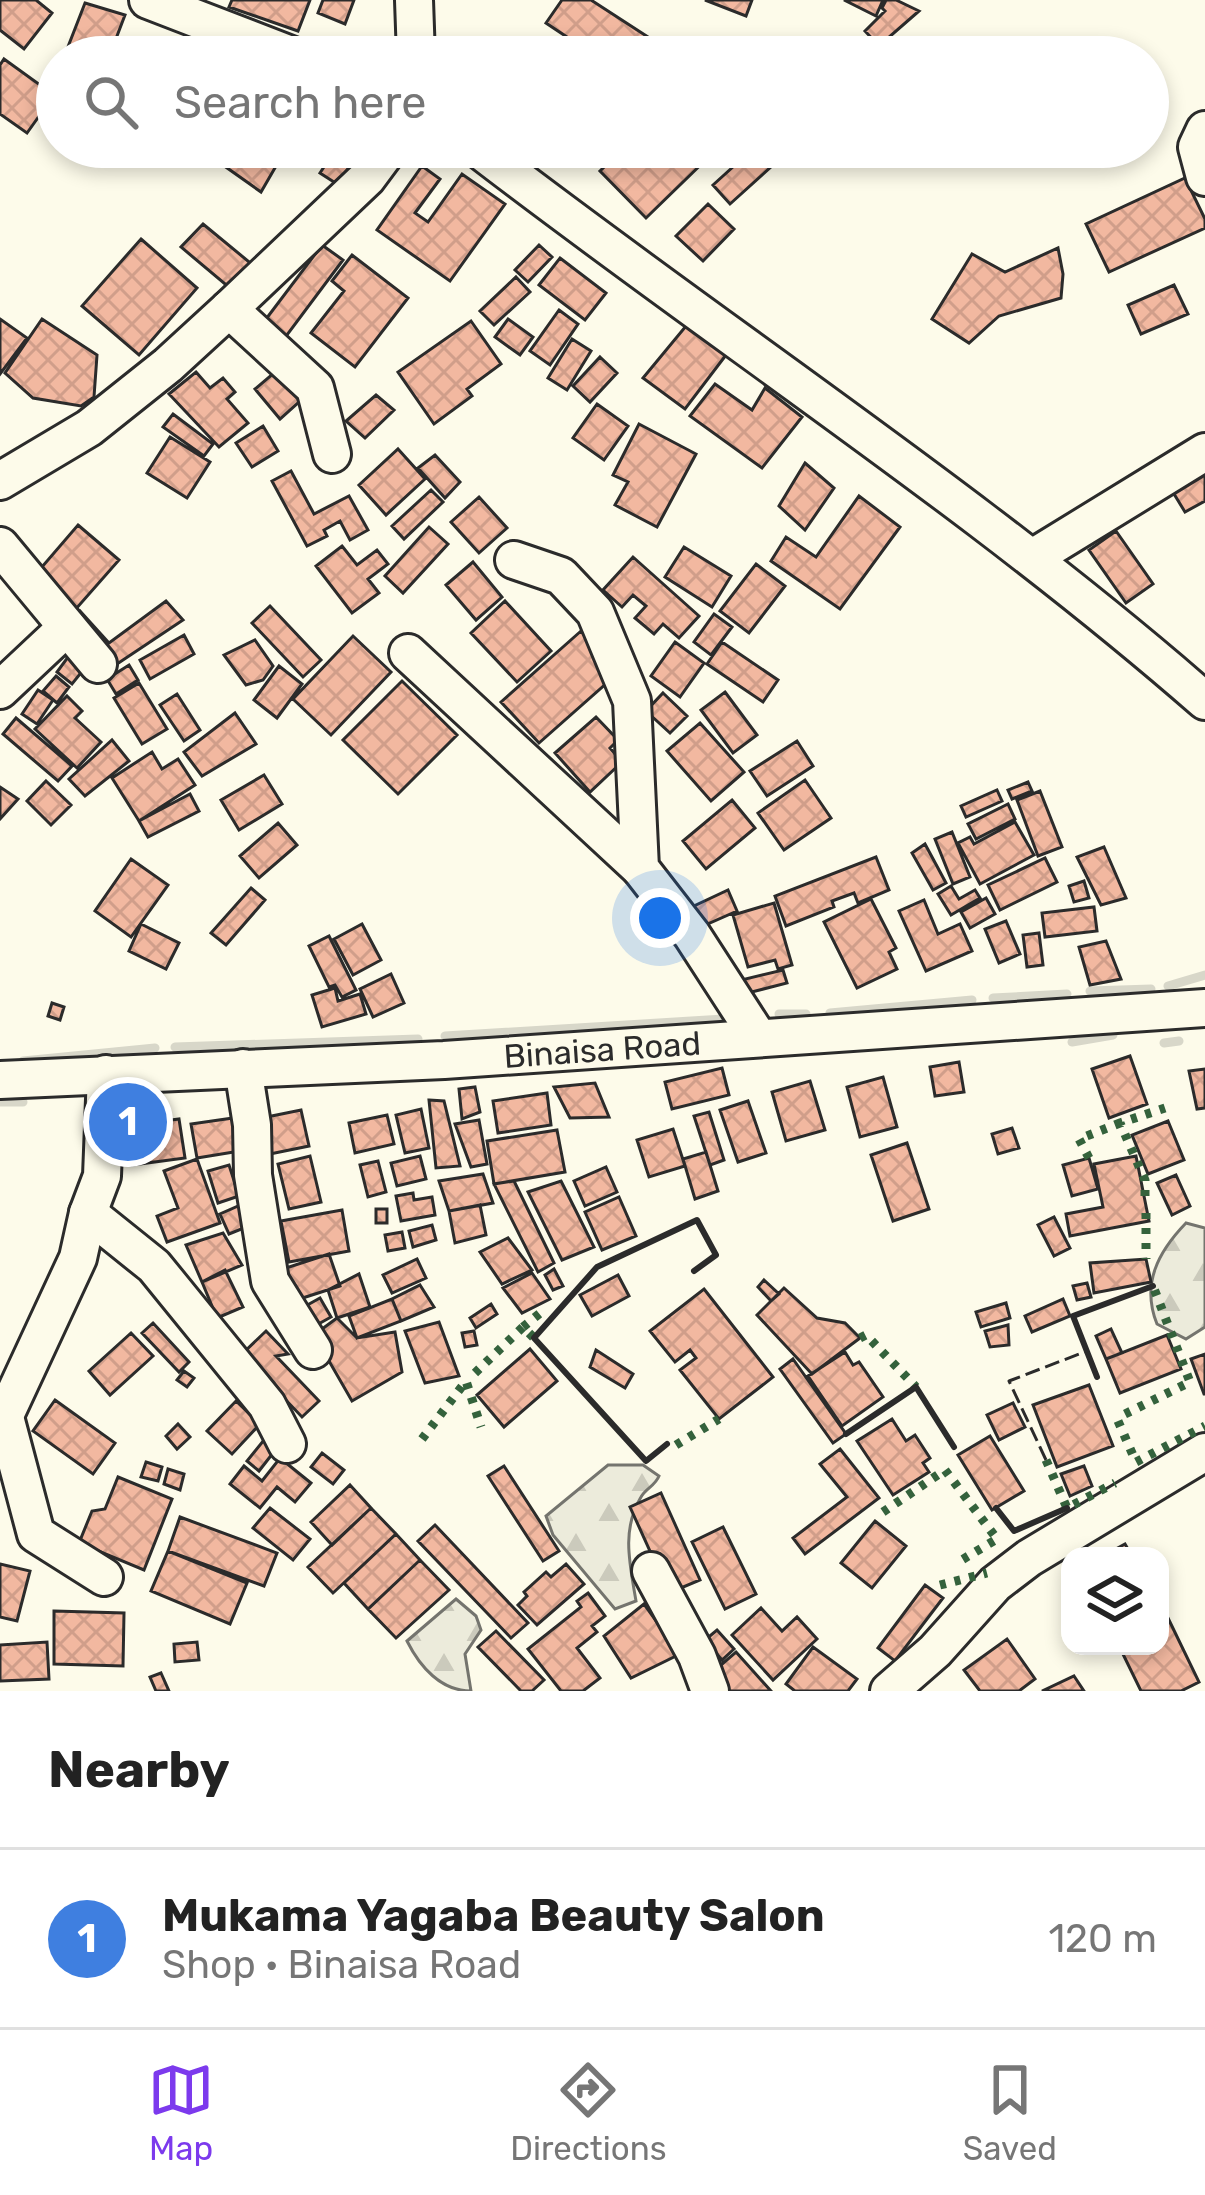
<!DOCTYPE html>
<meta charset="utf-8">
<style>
body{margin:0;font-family:Rubik,sans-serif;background:#f6f6f6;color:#222}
.controls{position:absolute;right:36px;bottom:36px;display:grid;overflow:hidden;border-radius:24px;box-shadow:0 6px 18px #0003}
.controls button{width:108px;height:108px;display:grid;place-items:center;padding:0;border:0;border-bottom:3px solid #e0e0e0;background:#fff;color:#222;font:60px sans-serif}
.you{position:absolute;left:660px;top:918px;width:42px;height:42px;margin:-30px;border:9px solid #fff;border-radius:50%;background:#1a73e8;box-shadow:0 0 0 18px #1a73e833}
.badge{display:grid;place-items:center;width:78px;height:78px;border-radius:50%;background:#7c3aed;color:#fff;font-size:39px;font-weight:700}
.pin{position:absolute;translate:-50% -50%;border:6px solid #fff;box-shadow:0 3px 12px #0006}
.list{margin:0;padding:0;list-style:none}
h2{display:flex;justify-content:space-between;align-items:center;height:156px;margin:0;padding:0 48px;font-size:51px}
h2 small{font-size:39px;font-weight:400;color:#767676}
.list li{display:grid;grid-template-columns:78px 1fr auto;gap:36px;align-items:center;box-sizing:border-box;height:180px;padding:0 48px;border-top:3px solid #e0e0e0}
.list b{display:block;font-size:45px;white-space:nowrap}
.list p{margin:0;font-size:39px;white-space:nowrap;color:#767676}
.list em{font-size:39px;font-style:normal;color:#767676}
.icon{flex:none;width:66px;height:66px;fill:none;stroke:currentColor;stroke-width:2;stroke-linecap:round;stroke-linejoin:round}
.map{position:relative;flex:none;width:1205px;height:1691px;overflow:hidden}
.search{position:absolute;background:#fff;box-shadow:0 6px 18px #0003;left:36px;right:36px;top:36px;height:132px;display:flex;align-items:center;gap:30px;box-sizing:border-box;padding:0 42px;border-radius:66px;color:#767676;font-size:45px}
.sheet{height:336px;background:#fff}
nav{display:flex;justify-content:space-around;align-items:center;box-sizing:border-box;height:168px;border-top:3px solid #e0e0e0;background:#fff;font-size:33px;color:#767676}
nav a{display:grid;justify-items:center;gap:6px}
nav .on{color:#7c3aed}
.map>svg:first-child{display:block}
</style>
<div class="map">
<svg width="1205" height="1691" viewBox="0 0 1205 1691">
<defs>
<pattern id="forest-firs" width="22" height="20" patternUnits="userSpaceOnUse" patternTransform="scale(3)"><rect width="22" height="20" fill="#ecebdb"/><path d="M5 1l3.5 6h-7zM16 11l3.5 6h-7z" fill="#cbcabc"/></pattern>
<pattern id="building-cross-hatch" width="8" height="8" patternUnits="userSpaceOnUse" patternTransform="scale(3)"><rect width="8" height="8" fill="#f2b8a0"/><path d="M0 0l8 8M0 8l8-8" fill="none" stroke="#d09e8a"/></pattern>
</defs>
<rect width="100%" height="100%" fill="#fdfbea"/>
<path fill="url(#forest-firs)" stroke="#74746e" stroke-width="3" d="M1186 1223 1205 1228V1327L1186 1339 1157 1324C1141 1284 1158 1252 1186 1223Z
M608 1465H643L659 1476C655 1486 646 1488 641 1497 621 1530 630 1565 636 1601L615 1609 553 1535 546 1516Z
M456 1599 476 1616 481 1630 465 1654 471 1691C441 1691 420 1667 407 1641Z"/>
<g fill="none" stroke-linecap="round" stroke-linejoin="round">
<path stroke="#d8d7c9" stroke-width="9" d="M1168 986 1205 975
M1090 991 1151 989
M993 998 1067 994
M830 1013 972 1000
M779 1014H806
M445 1036 724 1019
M1072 1042 1113 1035
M1164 1043 1179 1041
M175 1047 418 1039
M23 1061 155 1048
M0 1102H23"/>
</g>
<path fill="url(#building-cross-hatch)" stroke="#2b2b2b" stroke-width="3" d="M0 0H36L52 13 24 49 0 30Z
M232 0H310L298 31 229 7Z
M323 0H354L345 24 318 13Z
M562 0H591L668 50 664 57H597L546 23Z
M705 0H752L746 16Z
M844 0H883L876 16Z
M886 0H896L919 11 879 46 865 31 885 11 882 8Z
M85 3 125 15 109 57H64Z
M4 59 54 95 27 133 0 114V65Z
M210 147H273L283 154 261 192 206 153Z
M337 147H364L337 184 320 173Z
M625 147H719L646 218 600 171Z
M755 147H793L730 204 713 185Z
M422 166 440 179 415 213 428 222 462 174 505 204 450 281 377 230Z
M1185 178 1205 219V228L1109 272 1086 224Z
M708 204 734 229 703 261 676 236Z
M203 224 254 266 231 289 181 247Z
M141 239 197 288 139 355 82 306Z
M322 245 343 260 284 339 263 323Z
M539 245 552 257 528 282 515 270Z
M1058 248 1063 274 1061 298 999 316 969 343 932 319 972 254 1005 272Z
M352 255 408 298 355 367 311 333 344 291 332 281Z
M560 258 606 293 585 320 539 285Z
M516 277 530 292 494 325 480 311Z
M1174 285 1188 314 1141 334 1128 305Z
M559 310 578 324 550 365 530 351Z
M0 319 27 338 0 374Z
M42 319 97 355 94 397 81 406 33 398 5 373Z
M508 319 533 337 520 355 495 337Z
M471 321 501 364 467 389 472 396 434 424 398 372Z
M686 326 726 355 685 409 643 378Z
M572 339 591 351 567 390 548 378Z
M600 357 617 373 590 402 573 386Z
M196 372 210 388 223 378 235 392 227 399 248 423 219 447 169 394Z
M275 372 300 401 280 419 255 389Z
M715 384 752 410 765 388 802 417 762 468 690 416Z
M376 395 394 410 365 438 346 421Z
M597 404 628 426 604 460 573 438Z
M173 414 213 444 204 456 163 427Z
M639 424 696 454 657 527 615 505 628 482 613 475Z
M263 426 278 451 252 467 236 443Z
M170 437 210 462 187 498 147 473Z
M398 449 425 479 386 515 359 485Z
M435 455 460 482 445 498 418 468Z
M805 463 834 488 805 530 779 506Z
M1205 469V501L1185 512 1171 489Z
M291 471 314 514 349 496 368 530 350 540 340 521 324 530 327 536 307 546 272 481Z
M431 490 443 502 404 539 392 526Z
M859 496 900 527 840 609 771 561 786 537 816 557Z
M479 497 507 528 479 553 451 522Z
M78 525 119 560 75 610 35 575Z
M429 527 448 544 403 593 385 576Z
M1116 531 1153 584 1126 603 1089 550Z
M342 546 357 565 377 550 388 564 368 579 379 593 352 613 316 566Z
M684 547 731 576 712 607 665 577Z
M633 557 699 616 679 638 663 624 654 634 635 618 646 606 633 595 622 607 603 590Z
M473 562 502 597 476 620 446 585Z
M756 564 785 586 749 633 720 611Z
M166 601 183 620 105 672 65 622 80 611 109 643Z
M505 601 551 651 517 682 471 633Z
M270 606 321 660 303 677 252 623Z
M714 614 732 627 711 655 694 642Z
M581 631 618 673 539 743 501 702Z
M184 635 194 654 150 679 140 660Z
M353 636 391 672 331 735 293 699Z
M255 640 273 666 263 680 246 685 224 655Z
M675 642 704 663 680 697 651 676Z
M722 642 778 680 763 702 707 664Z
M68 657 84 669 72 684 57 672Z
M129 665 138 680 116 694 107 679Z
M279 666 302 684 277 718 254 700Z
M56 676 69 687 57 703 43 691Z
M402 681 457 735 398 794 343 740Z
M139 683 167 729 142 744 114 698Z
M38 690 53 700 37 724 22 714Z
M725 692 757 735 733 753 701 710Z
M663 693 687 716 670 733 646 711Z
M177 694 200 730 184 741 160 705Z
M67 696 82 711 75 718 101 742 77 768 35 729Z
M235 713 256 744 202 776 184 752Z
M596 717 618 740 610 748 622 762 590 792 555 753Z
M16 718 72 766 58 781 3 734Z
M700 723 744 772 711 801 667 751Z
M112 740 129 761 85 796 69 779Z
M797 741 813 766 767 796 750 771Z
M152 752 162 769 178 759 195 785 139 821 112 778Z
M264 775 282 804 239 830 221 800Z
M805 780 831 818 784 850 758 813Z
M46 781 71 805 51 825 27 801Z
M1028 782 1032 791 1012 799 1008 790Z
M0 787 18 799 0 819Z
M997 790 1002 801 966 817 961 806Z
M1040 791 1062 847 1038 856 1017 800Z
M190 794 199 811 148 837 139 821Z
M732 800 755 828 706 869 683 841Z
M1008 804 1015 819 976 839 968 824Z
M1015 822 1034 855 980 884 958 843 970 837 974 844Z
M278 823 297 845 259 878 240 856Z
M952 832 970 877 953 884 935 839Z
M925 844 946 883 933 890 912 853Z
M1104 847 1126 898 1101 905 1077 857Z
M876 857 889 890 858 903 854 893 832 901 834 907 786 926 775 896Z
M1045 858 1057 882 1000 910 988 885Z
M131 859 168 885 131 937 95 911Z
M1084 881 1089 898 1074 902 1069 886Z
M951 886 959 899 975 890 980 898 951 915 938 894Z
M251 888 265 900 226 945 211 933Z
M728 890 737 911 703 926 694 906Z
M986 898 995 914 970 928 961 912Z
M871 899 896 948 889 952 897 969 857 988 824 922Z
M924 900 938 934 960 924 972 951 926 971 899 911Z
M774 903 792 965 778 969 775 960 748 967 733 915Z
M1094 907 1097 931 1045 937 1042 913Z
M1006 921 1020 954 999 963 985 929Z
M141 924 179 943 166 969 129 951Z
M362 924 381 960 353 975 334 939Z
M1039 933 1043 965 1027 967 1023 935Z
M329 936 356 990 342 997 335 985 329 987 309 946Z
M1106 941 1121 979 1090 985 1079 947Z
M783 970 787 983 744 994 741 980Z
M391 974 404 1003 373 1017 360 989Z
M335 988 338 1001 360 994 366 1014 322 1027 312 995Z
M52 1003 64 1007 60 1020 48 1016Z
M1130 1056 1147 1104 1109 1118 1092 1069Z
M959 1062 964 1092 935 1096 930 1067Z
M722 1068 729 1095 672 1109 665 1082Z
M1205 1069V1108L1197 1109 1189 1071Z
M883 1077 897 1127 860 1137 847 1087Z
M810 1081 825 1130 786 1141 772 1092Z
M595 1083 609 1117 570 1118 554 1087Z
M475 1087 480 1112 462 1119 459 1089Z
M547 1093 551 1125 498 1133 493 1101Z
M429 1100 444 1101 460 1166 436 1168Z
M748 1101 766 1153 738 1162 720 1110Z
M421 1109 429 1148 405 1153 396 1115Z
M301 1110 309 1146 270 1154 262 1118Z
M709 1112 724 1160 710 1165 694 1116Z
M387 1115 394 1144 355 1153 349 1123Z
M240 1117 246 1150 197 1158 191 1124Z
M179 1119 185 1158 132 1165 126 1126Z
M479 1120 487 1164 471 1167 455 1124Z
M1168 1121 1184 1160 1148 1174 1132 1135Z
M1012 1128 1019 1148 998 1154 992 1134Z
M673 1129 685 1166 649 1177 637 1140Z
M557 1130 565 1172 494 1184 487 1141Z
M907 1143 929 1209 893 1221 871 1155Z
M706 1152 718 1191 695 1199 683 1159Z
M310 1156 321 1202 289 1209 278 1164Z
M420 1156 426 1179 397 1186 391 1163Z
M1136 1156 1149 1221 1070 1236 1066 1214 1103 1207 1094 1164Z
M1089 1158 1098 1189 1072 1196 1063 1165Z
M197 1159 220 1223 167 1242 157 1216 178 1208 164 1171Z
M378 1161 386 1192 368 1197 360 1165Z
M229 1165 239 1196 218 1203 208 1171Z
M606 1167 617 1192 585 1206 574 1181Z
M483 1174 493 1203 449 1211 439 1181Z
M1176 1175 1190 1206 1172 1215 1157 1183Z
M514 1181 554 1263 538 1272 494 1184Z
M561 1181 594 1247 562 1260 528 1192Z
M413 1193 414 1200 432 1197 435 1215 401 1221 396 1196Z
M619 1197 636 1236 602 1250 585 1212Z
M245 1203 254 1224 229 1234 220 1214Z
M480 1205 486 1235 455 1243 449 1211Z
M376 1209H387V1223H376Z
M342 1210 349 1251 289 1262 281 1221Z
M1054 1217 1070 1248 1054 1256 1038 1225Z
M432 1225 436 1240 413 1247 409 1231Z
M402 1232 405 1248 388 1251 385 1235Z
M223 1233 242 1265 202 1282 186 1245Z
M508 1238 532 1270 502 1284 480 1252Z
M329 1254 340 1286 287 1303 277 1271Z
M417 1259 426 1278 392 1293 383 1275Z
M1146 1259 1151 1282 1094 1293 1090 1263Z
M554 1269 563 1286 553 1290 545 1275Z
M225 1270 243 1307 217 1318 202 1282Z
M532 1273 550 1299 522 1313 503 1288Z
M359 1274 370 1307 337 1318 328 1290Z
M618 1275 629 1296 592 1316 580 1295Z
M764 1280 779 1294 771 1301 758 1287Z
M1087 1283 1091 1297 1077 1300 1073 1286Z
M420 1285 434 1307 401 1321 392 1299Z
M784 1288 817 1318 845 1323 860 1338 812 1374 757 1315Z
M704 1289 773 1377 719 1419 680 1370 696 1358 690 1350 675 1362 650 1331Z
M320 1298 331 1317 304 1332 293 1313Z
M392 1299 401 1321 357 1338 349 1316Z
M1063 1299 1070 1316 1032 1332 1025 1316Z
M1006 1303 1010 1318 981 1327 976 1312Z
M491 1304 497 1314 476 1328 470 1318Z
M337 1318 357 1338 395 1332 402 1372 352 1401 314 1335Z
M439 1322 459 1376 425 1383 405 1331Z
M153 1323 189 1362 179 1372 142 1333Z
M1008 1325 1009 1345 990 1347 985 1331Z
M1111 1329 1122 1353 1106 1359 1096 1336Z
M266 1331 288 1354 276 1356 319 1401 302 1417 242 1354Z
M474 1331 477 1345 465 1347 462 1333Z
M131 1333 153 1356 110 1395 89 1371Z
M1167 1335 1181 1369 1120 1393 1106 1359Z
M530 1349 557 1381 504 1427 477 1395Z
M596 1350 633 1374 625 1388 590 1367Z
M845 1352 853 1365 859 1362 883 1397 842 1426 808 1376Z
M1205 1354V1394H1204L1191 1359Z
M793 1359 846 1434 833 1443 780 1369Z
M184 1371 194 1378 187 1387 177 1380Z
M1089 1385 1113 1446 1057 1467 1033 1405Z
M55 1400 115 1443 93 1474 33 1431Z
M236 1401 260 1424 232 1454 207 1431Z
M1013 1403 1025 1427 999 1440 987 1415Z
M892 1419 906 1441 915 1435 930 1458 923 1463 929 1472 893 1495 857 1441Z
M178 1424 190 1437 177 1449 166 1436Z
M268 1435 280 1444 259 1471 247 1461Z
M990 1436 1024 1491 992 1510 958 1455Z
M840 1449 879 1498 805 1554 793 1538 847 1497 820 1464Z
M322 1453 344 1470 333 1484 311 1467Z
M280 1458 311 1483 295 1502 277 1487 260 1508 230 1484 244 1466 262 1481Z
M146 1462 162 1467 158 1481 141 1477Z
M504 1466 559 1551 543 1561 488 1476Z
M1084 1466 1092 1486 1070 1496 1061 1474Z
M168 1469 184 1474 180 1490 164 1484Z
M118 1477 172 1499 144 1570 79 1543 92 1511 105 1509Z
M350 1485 371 1508 332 1545 311 1522Z
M661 1493 700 1580 669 1593 630 1507Z
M270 1508 310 1539 293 1560 253 1528Z
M371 1508 396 1534 333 1593 308 1567Z
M180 1517 277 1553 264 1586 168 1551Z
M875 1521 906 1546 872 1588 841 1563Z
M435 1525 528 1623 511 1638 418 1541Z
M723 1527 756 1594 725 1609 692 1542Z
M396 1534 420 1560 368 1609 344 1583Z
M1125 1544 1132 1556H1103Z
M168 1551 247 1583 230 1624 151 1591Z
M420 1560 449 1590 396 1638 368 1609Z
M0 1564 30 1571 17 1621 0 1617Z
M566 1564 584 1584 537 1625 518 1605 527 1596 524 1592 546 1572 551 1577Z
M925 1585 943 1598 895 1661 878 1648Z
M588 1593 605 1616 592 1626 597 1632 577 1648 600 1678 583 1691H561L528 1649 581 1607 577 1601Z
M644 1604 680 1654 631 1678 604 1636Z
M761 1608 782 1631 797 1617 817 1639 773 1680 732 1635Z
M54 1611 124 1613 123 1666 54 1664Z
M1168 1618 1199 1682 1181 1691H1141L1119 1646H1160V1622Z
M717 1630 734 1649 722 1660 705 1640Z
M496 1631 544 1680 532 1691H521L478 1647Z
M1007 1639 1035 1679 1019 1691H980L964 1670Z
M47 1642 49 1679 0 1681V1645Z
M197 1642 199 1660 175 1662 174 1644Z
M813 1647 857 1679 848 1691H795L786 1684Z
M736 1652 771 1691H719L707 1677Z
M161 1673 169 1691H156L150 1677Z
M1074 1676 1084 1691H1042Z"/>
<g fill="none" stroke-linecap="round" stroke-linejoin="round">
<g stroke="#2b2b2b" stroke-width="42">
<g id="minor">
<path d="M148 0 296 57"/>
<path d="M414 0 416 57"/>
<path d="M1205 130 1197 147 1205 177"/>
<path d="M476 147C718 334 975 500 1205 701"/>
<path d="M332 454 315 388 229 309 367 178 390 147"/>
<path d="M0 481 89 428 168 365 229 309"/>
<path d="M0 546 98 664"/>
<path d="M1034 557 1205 452"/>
<path d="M514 560 561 576 595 612 632 701 640 868 692 935 758 1037"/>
<path d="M408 653 640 868"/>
<path d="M0 690 67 627"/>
<path d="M243 1068 252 1125 253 1175 270 1281 313 1350"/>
<path id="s1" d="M0 1080 444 1060 1205 1008"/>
<path d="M88 1213 154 1266 267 1405 287 1444"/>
<path d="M5 1417 36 1534 104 1577"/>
<path d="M0 1426 78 1258 88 1213 102 1176 106 1074"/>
<path d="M651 1571 697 1656 710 1691"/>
<path d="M889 1691 935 1651 995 1584 1029 1558 1205 1452"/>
</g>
</g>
<use href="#minor" stroke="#fdfbea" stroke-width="36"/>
<path stroke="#34623c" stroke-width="9" stroke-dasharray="6 9" stroke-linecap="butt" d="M1089 1158 1079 1139 1120 1123
M1145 1196V1180L1120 1123 1165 1108
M1146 1213V1259
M523 1327 544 1310
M860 1338 866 1335 916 1387
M475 1373 523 1327 534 1338
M1125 1414 1190 1382 1153 1286
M1118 1421 1136 1462 1205 1426
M422 1439 466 1381 481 1427
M676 1445 719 1419
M1046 1460 1067 1508 1115 1483
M883 1512 945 1470 997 1539 960 1561
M940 1585 987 1573"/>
<path stroke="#2b2b2b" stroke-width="3" stroke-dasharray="15 6" stroke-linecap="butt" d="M1046 1460 1009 1381 1087 1351"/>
<path stroke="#2b2b2b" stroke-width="6" d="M1097 1377 1073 1316 1153 1286
M846 1434 916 1387 954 1447
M667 1444 646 1461 534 1338 597 1267 697 1220 716 1255 694 1271
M996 1508 1014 1531 1067 1508"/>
</g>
<g text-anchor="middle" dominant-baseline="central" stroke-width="9" stroke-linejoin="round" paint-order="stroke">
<g font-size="33" fill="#2b2b2b" stroke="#fdfbea">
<text stroke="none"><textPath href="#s1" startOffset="603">Binaisa Road</textPath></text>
</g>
</g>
</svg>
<div class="controls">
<button><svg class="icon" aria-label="layers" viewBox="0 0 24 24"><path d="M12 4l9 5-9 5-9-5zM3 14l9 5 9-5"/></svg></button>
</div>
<div class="you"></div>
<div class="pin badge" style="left:128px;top:1122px;background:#3f7fe0">1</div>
<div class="search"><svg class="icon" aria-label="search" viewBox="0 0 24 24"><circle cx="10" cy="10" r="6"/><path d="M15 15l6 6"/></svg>Search here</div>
</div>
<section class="sheet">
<h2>Nearby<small></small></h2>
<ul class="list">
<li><span class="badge" style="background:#3f7fe0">1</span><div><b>Mukama Yagaba Beauty Salon</b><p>Shop · Binaisa Road</p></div><em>120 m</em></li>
</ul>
</section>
<nav>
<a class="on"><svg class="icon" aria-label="map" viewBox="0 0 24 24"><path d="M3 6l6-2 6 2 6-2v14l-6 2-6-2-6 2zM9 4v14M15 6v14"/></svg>Map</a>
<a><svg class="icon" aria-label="directions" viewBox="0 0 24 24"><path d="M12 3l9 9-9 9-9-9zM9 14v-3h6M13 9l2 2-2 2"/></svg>Directions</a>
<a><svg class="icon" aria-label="saved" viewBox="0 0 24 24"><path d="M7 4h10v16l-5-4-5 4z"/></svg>Saved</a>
</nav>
